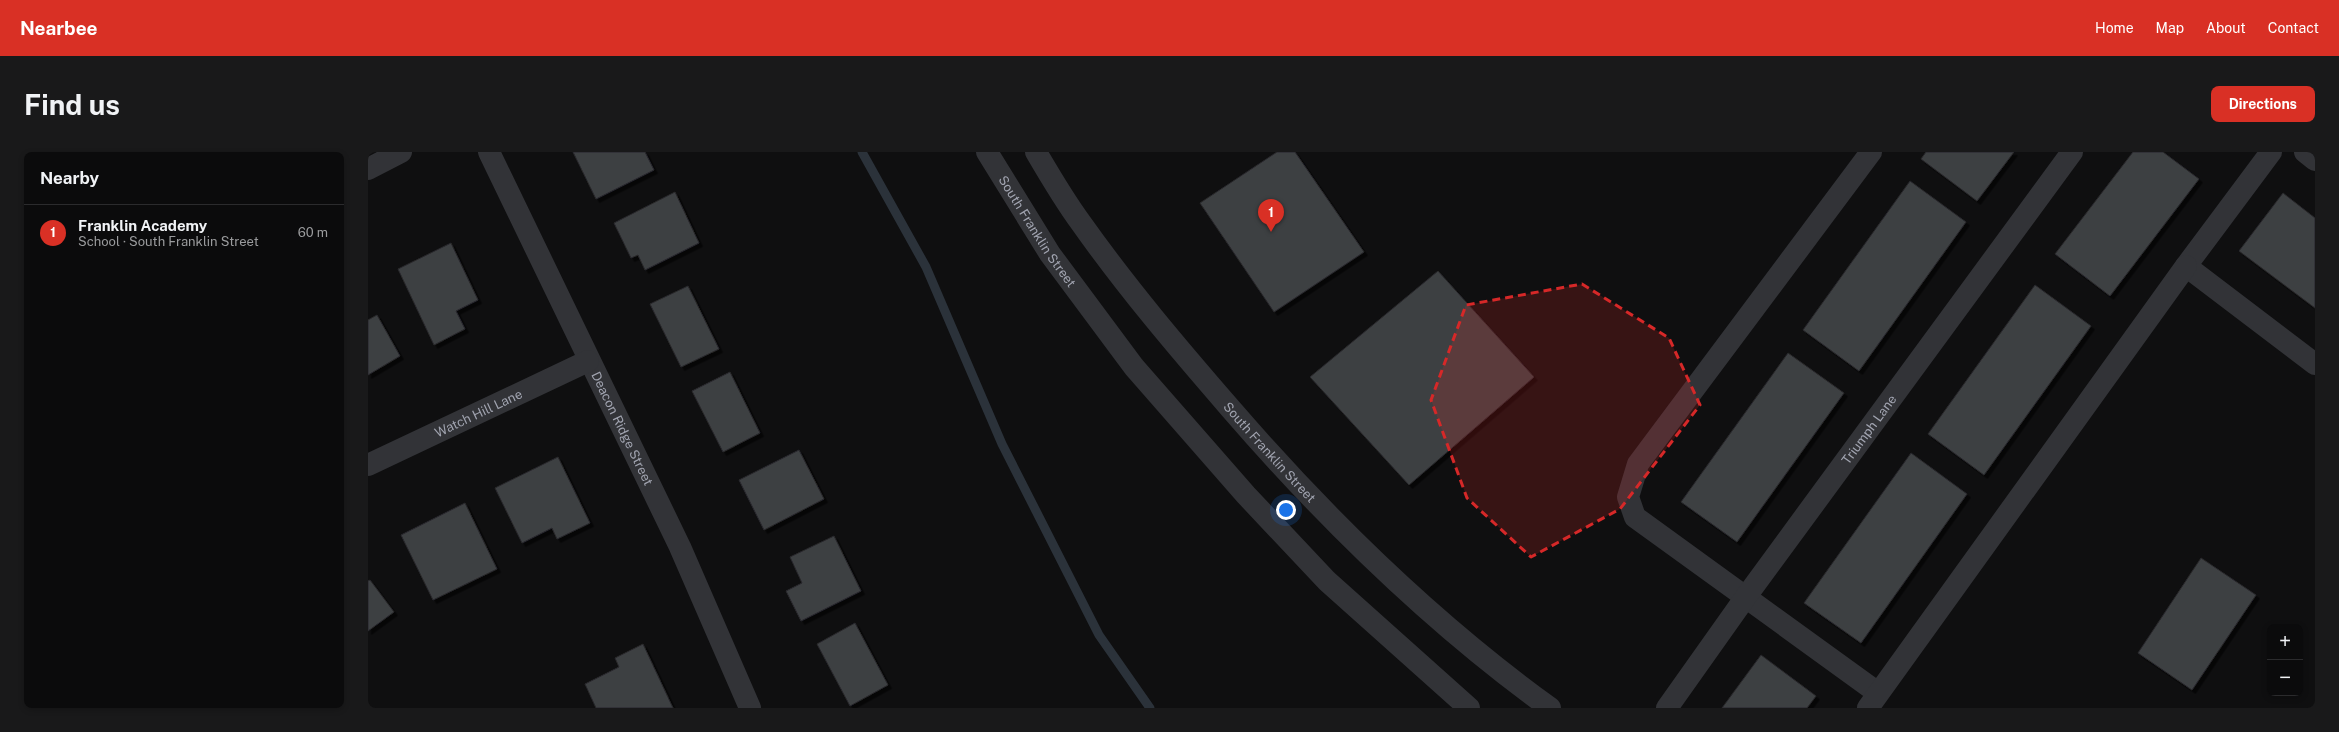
<!DOCTYPE html>
<meta charset="utf-8">
<style>
body{margin:0;font-family:"Public Sans",sans-serif;background:#19191a;color:#f1f3f6}
.controls{position:absolute;right:12px;bottom:12px;display:grid;overflow:hidden;border-radius:8px;box-shadow:0 2px 6px #0003}
.controls button{width:36px;height:36px;display:grid;place-items:center;padding:0;border:0;border-bottom:1px solid #2b2b2d;background:#0b0b0c;color:#f1f3f6;font:20px sans-serif}
.you{position:absolute;left:918px;top:358px;width:14px;height:14px;margin:-10px;border:3px solid #fff;border-radius:50%;background:#1a73e8;box-shadow:0 0 0 6px #1a73e833}
.badge{display:grid;place-items:center;width:26px;height:26px;border-radius:50%;background:#d93025;color:#fff;font-size:13px;font-weight:700}
.pin{position:absolute;translate:-50% -33px;filter:drop-shadow(0 1px 2px #0008)}
.pin::after{content:'';position:absolute;top:21px;width:14px;height:12px;background:inherit;clip-path:polygon(0 0,100% 0,50% 100%)}
.list{margin:0;padding:0;list-style:none}
h2{display:flex;justify-content:space-between;align-items:center;height:52px;margin:0;padding:0 16px;font-size:17px}
h2 small{font-size:13px;font-weight:400;color:#9a9b9d}
.list li{display:grid;grid-template-columns:26px 1fr auto;gap:12px;align-items:center;box-sizing:border-box;height:56px;padding:0 16px;border-top:1px solid #2b2b2d}
.list b{display:block;font-size:15px;white-space:nowrap}
.list p{margin:0;font-size:13px;white-space:nowrap;color:#9a9b9d}
.list em{font-size:13px;font-style:normal;color:#9a9b9d}
.map{position:relative;flex:none;width:1947px;height:556px;overflow:hidden;border-radius:8px}
header{display:flex;align-items:center;gap:24px;box-sizing:border-box;height:56px;padding:0 20px;background:#d93025;color:#fff}
header strong{font-size:19px}
nav{display:flex;gap:22px;margin-inline-start:auto;font-size:14px}
.intro{display:flex;align-items:center;justify-content:space-between;box-sizing:border-box;height:96px;padding:0 24px}
h1{margin:0;font-size:28px}
.button{padding:10px 18px;border-radius:8px;background:#d93025;color:#fff;font-size:14px;font-weight:700}
main{display:flex;gap:24px;padding:0 24px}
aside{flex:1;background:#0b0b0c;border-radius:8px;box-shadow:0 2px 6px #0003}
.map>svg:first-child{display:block}
</style>
<header>
<strong>Nearbee</strong>
<nav><a>Home</a><a>Map</a><a>About</a><a>Contact</a></nav>
</header>
<div class="intro"><h1>Find us</h1><a class="button">Directions</a></div>
<main>
<aside>
<h2>Nearby<small></small></h2>
<ul class="list">
<li><span class="badge">1</span><div><b>Franklin Academy</b><p>School · South Franklin Street</p></div><em>60 m</em></li>
</ul>
</aside>
<div class="map">
<svg width="1947" height="556" viewBox="0 0 1947 556">
<defs>
<filter id="shadow"><feDropShadow dx="3.5" dy="3.5" stdDeviation="0" flood-color="#0009"/></filter>
</defs>
<rect width="100%" height="100%" fill="#0f0f10"/>
<g fill="none" stroke-linecap="round" stroke-linejoin="round">
<path stroke="#2b323a" stroke-width="9" d="M494 0 558 115 634 292 731 483 782 556"/>
</g>
<path fill="#3e3f43" stroke="#29292c" filter="url(#shadow)" d="M205 0H277L286 18 228 47Z
M909 0H927L996 100 906 160 832 51Z
M1558 0H1646L1609 49 1553 7Z
M1765 0H1795L1831 27 1742 144 1687 102Z
M1542 29 1598 70 1491 219 1435 178Z
M307 40 331 91 277 118 270 103 263 106 246 71Z
M1915 41 1947 66V156L1871 99Z
M83 91 110 148 88 159 97 177 66 193 30 117Z
M1070 119 1166 225 1041 333 942 225Z
M1667 133 1723 174 1616 323 1560 282Z
M320 134 351 197 313 215 282 152Z
M9 163 32 204 0 223V168Z
M1420 201 1476 241 1369 390 1313 350Z
M362 220 392 281 355 300 324 239Z
M431 298 456 347 396 378 371 328Z
M1543 301 1599 342 1493 491 1436 451Z
M190 305 222 371 189 387 184 376 154 391 127 336Z
M97 351 129 417 65 448 33 383Z
M466 384 493 439 433 469 418 439 434 431 422 405Z
M1833 406 1888 443 1824 538 1770 501Z
M2 428 26 460 0 479V429Z
M487 471 520 533 482 554 449 492Z
M275 492 305 556H228L217 532 251 515 247 506Z
M1393 503 1448 544 1439 556H1354Z"/>
<g fill="none" stroke-linecap="round" stroke-linejoin="round">
<g stroke="#323337" stroke-width="22">
<path id="s1" d="M121 0 312 395 382 556"/>
<path id="s2" d="M619 0 682 102 766 215 878 343 959 429 1101 556"/>
<path id="s3" d="M668 0C682 24 696 48 713 71 759 136 810 196 862 256 958 367 1063 470 1182 556"/>
<path d="M1503 0 1270 312 1260 345 1267 365 1510 541"/>
<path d="M1903 0 1818 114 1947 212"/>
<path d="M1937 0 1947 8"/>
<path d="M0 17 33 0"/>
<path id="s4" d="M0 313 220 209"/>
<path id="s5" d="M1299 556 1377 446 1704 0"/>
<path d="M1500 556 1818 114"/>
</g>
</g>
<path fill="#d62828" fill-opacity="0.2" stroke="#d62828" stroke-width="3" stroke-dasharray="8 5" stroke-linejoin="round" d="M1214 132 1301 186 1332 253 1252 357 1163 405 1099 346 1063 248 1098 153Z"/>
<g text-anchor="middle" dominant-baseline="central" stroke-width="3" stroke-linejoin="round" paint-order="stroke">
<g font-size="13" fill="#a1a4b0" stroke="#0a0a0b">
<text stroke="none"><textPath href="#s2" startOffset="94">South Franklin Street</textPath></text>
<text stroke="none"><textPath href="#s4" startOffset="122">Watch Hill Lane</textPath></text>
<text stroke="none"><textPath href="#s1" startOffset="307">Deacon Ridge Street</textPath></text>
<text stroke="none"><textPath href="#s5" startOffset="344">Triumph Lane</textPath></text>
<text stroke="none"><textPath href="#s3" startOffset="381">South Franklin Street</textPath></text>
</g>
</g>
</svg>
<div class="controls">
<button>+</button>
<button>−</button>
</div>
<div class="you"></div>
<div class="pin badge" style="left:903px;top:80px">1</div>
</div>
</main>
